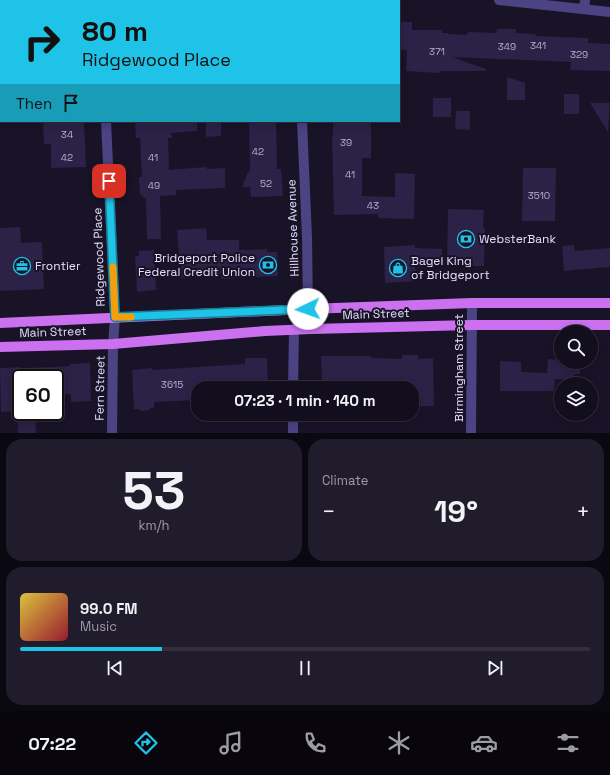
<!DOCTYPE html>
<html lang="en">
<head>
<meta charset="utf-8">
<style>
  body { margin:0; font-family:"Space Grotesk",sans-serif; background:#201c2b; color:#f1f3f6; height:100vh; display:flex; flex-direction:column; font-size:15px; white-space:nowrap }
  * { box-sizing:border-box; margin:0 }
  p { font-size:13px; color:#9d9ca4 }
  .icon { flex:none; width:22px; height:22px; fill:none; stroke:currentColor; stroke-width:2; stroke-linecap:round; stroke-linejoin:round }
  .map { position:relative; height:433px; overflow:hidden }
  .panel { display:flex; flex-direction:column; gap:6px; padding:6px; background:#0a0810; flex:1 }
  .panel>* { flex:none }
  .top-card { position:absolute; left:0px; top:0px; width:400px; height:122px; box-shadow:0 2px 10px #0003,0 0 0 1px #322e3c; background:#1fc3e7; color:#111; overflow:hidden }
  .fabs { position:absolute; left:554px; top:325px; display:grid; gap:8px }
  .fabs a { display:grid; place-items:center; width:44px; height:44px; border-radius:50%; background:#130e1e; box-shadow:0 2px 10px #0003,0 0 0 1px #322e3c; font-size:20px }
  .speed { position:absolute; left:12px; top:369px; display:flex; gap:8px; font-size:20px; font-weight:700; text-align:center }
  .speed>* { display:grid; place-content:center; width:52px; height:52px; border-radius:50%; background:#130e1e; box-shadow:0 2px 10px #0003,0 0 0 1px #322e3c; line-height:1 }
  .speed .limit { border:2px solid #111; border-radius:6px; background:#fff; color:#111 }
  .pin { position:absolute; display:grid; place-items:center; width:34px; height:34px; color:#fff; margin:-17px; border-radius:8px; box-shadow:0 2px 6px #0006 }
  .me { position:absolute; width:44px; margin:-22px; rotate:267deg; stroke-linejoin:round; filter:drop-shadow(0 0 3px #0008) }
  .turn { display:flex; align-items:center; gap:14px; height:84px; padding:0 16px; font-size:18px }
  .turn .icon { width:52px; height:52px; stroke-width:2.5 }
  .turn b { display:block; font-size:28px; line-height:34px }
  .then { display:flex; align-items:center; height:38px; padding:0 16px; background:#0003; gap:8px; font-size:15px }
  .big { font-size:30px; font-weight:700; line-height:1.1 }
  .panel .card { flex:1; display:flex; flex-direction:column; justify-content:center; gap:6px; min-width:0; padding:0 14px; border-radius:16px; background:#201c2b }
  .panel .dial { align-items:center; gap:0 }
  .dial b { font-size:52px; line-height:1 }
  .song { display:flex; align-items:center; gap:12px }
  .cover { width:48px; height:48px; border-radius:6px; background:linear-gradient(135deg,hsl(50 70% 55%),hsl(350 70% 35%)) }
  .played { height:4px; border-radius:2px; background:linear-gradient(90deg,#1fc3e7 25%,#322e3c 25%) }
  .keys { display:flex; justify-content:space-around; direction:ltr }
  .heat { display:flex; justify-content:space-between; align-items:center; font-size:22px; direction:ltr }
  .panel .tiles { flex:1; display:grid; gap:6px; grid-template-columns:1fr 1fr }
  .card:last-child { grid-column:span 2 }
  .trip { position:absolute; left:191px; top:381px; width:228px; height:40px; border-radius:16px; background:#130e1e; box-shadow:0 2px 10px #0003,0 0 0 1px #322e3c; font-weight:700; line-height:40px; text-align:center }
  .tab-bar { display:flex; height:64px; justify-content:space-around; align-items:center; background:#08060c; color:#9d9ca4 }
  .tab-bar .icon { width:28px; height:28px }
  .tab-bar .current { color:#1fc3e7 }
  .tab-bar b { font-size:18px; color:#f1f3f6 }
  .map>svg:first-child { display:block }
</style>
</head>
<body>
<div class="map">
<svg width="610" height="433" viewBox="0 0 610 433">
  <rect width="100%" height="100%" fill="#191328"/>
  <!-- building -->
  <path fill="#2c2147" d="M 399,22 L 412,22 L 412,30 L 442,30 L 442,33 L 448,33 L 448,34 L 466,35 L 469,32 L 496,33 L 497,29 L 516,29 L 516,33 L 536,34 L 535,36 L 588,38 L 588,43 L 610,44 L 610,71 L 570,70 L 571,62 L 452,57 L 486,69 L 486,71 L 439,71 L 439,73 L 406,71 L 407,50 L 399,50 Z
    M 507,77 L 525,83 L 525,100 L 507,100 Z
    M 564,94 L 579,94 L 579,114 L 564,114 Z
    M 433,98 L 451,98 L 451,117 L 433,117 Z
    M 590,103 L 610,103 L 608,132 Z
    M 456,111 L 470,111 L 470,130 L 455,129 Z
    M 43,121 L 84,121 L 86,167 L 51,168 L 51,144 L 44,144 Z
    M 135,121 L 197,121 L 197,131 L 171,133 L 172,138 L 168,138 L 169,170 L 206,167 L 207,169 L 225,168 L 225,188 L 176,190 L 176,195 L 160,196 L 161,239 L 147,239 L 146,199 L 140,194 L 139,177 L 142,177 L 140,138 L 136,138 Z
    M 206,121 L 221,121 L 221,136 L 206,137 Z
    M 249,121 L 276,121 L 277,169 L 281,169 L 283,196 L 251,197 L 250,187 L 242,187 L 248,172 L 250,171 Z
    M 333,121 L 371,121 L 371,158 L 362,158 L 362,196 L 395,197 L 395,173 L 415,174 L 414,219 L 378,218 L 378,214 L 334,215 L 332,136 L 333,136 Z
    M 523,168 L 556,168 L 555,221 L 522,221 Z
    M 448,209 L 484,210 L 483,228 L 485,229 L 484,266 L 447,266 Z
    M 20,227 L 21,243 L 42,242 L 44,289 L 0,291 L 0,228 Z
    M 206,228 L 207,240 L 239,240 L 239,250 L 267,249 L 267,252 L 277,252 L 278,276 L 221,279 L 221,274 L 181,278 L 177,230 Z
    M 415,245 L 415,248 L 442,249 L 442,260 L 415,260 L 416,281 L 385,283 L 384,247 Z
    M 574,245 L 575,251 L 610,248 L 610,267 L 564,271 L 562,246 Z
    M 154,250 L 156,290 L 137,292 L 135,256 L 139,256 L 139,251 Z
    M 402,355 L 418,355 L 418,359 L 433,358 L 434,406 L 412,406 L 412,388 L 325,388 L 325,381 L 322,381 L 321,356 L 371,356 L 371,358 L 402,359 Z
    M 245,358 L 267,358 L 268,388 L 198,388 L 198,400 L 154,402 L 154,408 L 150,408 L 150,410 L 141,411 L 139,409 L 134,409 L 132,370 L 152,368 L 152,370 L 245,364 Z
    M 548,359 L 561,360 L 561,362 L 580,362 L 580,374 L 574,374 L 574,380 L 555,379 L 554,391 L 500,391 L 500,361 L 521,362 L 521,372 L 547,373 Z
    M 90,363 L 91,401 L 71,402 L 71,394 L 55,395 L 55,378 L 28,378 L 28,368 L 70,366 L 70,364 Z
    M 21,367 L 21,411 L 1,412 L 0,368 Z
    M 35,414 L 36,433 L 18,433 L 17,415 Z"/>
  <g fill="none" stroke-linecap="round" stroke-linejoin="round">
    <!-- minor -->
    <path stroke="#4b4382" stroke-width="10" d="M 296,0 L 296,1
      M 63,1 L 64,0
      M 584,9 L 585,0
      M 106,121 L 115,317 L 113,344 L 112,433
      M 293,388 L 294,330 L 308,309 L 307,238 L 302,121
      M 293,433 L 293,414
      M 471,433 L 472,303"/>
    <!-- tertiary -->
    <path stroke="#4b4382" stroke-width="10" d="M 499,0 L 610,12
      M 119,1 L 128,0
      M 0,23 L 1,22"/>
    <!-- primary -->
    <path stroke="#cb71f0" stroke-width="10" d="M 0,323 L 308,309 L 472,303 L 610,303
      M 0,347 L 113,344 L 265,331 L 311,329 L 472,325 L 610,325"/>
  </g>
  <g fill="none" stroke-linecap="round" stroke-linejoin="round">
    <!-- route casing -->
    <g stroke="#147f96" stroke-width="10">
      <path id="route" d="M 109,181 L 115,317 L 308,309"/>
    </g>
    <!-- route -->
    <use href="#route" stroke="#1fc3e7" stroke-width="7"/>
    <!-- slow -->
    <path stroke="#f59e0b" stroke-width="7" d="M 113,267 L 115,317 L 131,317"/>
  </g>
  <!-- icons -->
  <defs>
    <g id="bank-ring" transform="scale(0.9)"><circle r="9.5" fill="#191328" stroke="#1fc3e7" stroke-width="1.5"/><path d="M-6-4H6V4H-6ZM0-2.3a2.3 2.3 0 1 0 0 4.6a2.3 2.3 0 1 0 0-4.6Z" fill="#1fc3e7"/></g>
    <g id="office-ring" transform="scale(0.9)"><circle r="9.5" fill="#191328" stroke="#1fc3e7" stroke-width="1.5"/><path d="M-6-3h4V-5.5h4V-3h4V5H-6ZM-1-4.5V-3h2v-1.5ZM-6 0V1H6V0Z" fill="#1fc3e7"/></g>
    <g id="shop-ring" transform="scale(0.9)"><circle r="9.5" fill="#191328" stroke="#1fc3e7" stroke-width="1.5"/><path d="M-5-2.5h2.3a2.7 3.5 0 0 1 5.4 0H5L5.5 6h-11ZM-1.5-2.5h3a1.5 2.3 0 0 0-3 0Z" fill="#1fc3e7"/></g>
  </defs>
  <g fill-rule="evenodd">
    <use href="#bank-ring" x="466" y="239"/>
    <use href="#bank-ring" x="268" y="265"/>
    <use href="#office-ring" x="22" y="266"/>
    <use href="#shop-ring" x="398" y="268"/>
  </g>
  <g text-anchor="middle" stroke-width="4" stroke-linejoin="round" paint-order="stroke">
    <!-- number labels -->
    <g font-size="10" fill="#b6afce">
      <text x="538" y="49">341</text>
      <text x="507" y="50">349</text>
      <text x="437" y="55">371</text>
      <text x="579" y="58">329</text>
      <text x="67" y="138">34</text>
      <text x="346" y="146">39</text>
      <text x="258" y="155">42</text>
      <text x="67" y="161">42</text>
      <text x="153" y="161">41</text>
      <text x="350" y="178">41</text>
      <text x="266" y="187">52</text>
      <text x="154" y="189">49</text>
      <text x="539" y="199">3510</text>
      <text x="373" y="209">43</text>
      <text x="172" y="388">3615</text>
    </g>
    <!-- street labels -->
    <g font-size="12" fill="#e4defb" stroke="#191328">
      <text transform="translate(293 228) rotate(-92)" y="4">Hillhouse Avenue</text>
      <text transform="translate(99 257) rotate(-92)" y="4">Ridgewood Place</text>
      <text transform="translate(376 314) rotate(-2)" y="4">Main Street</text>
      <text transform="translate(53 332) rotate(-2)" y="4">Main Street</text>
      <text transform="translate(459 368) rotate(-90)" y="4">Birmingham Street</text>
      <text transform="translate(100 388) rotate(-89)" y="4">Fern Street</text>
    </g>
    <!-- poi labels -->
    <g font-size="12" fill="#e4defb" stroke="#191328" text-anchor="start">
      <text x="479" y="243">WebsterBank</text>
      <text x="255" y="262" text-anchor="end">Bridgeport Police<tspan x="255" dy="14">Federal Credit Union</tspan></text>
      <text x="411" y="265">Bagel King<tspan x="411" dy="14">of Bridgeport</tspan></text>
      <text x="35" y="270">Frontier</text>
    </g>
  </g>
</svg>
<div class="fabs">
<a><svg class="icon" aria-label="search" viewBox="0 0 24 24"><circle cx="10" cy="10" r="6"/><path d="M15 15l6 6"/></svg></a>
<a><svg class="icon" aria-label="layers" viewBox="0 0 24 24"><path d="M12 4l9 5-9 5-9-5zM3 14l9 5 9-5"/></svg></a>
</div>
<div class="speed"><div class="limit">60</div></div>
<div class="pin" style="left:109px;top:181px;background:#d93025"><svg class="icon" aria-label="arrive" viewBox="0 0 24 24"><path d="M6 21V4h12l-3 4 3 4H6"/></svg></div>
<svg class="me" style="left:308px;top:309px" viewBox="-20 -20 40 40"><circle r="19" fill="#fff"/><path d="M0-13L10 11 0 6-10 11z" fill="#1fc3e7"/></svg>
<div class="trip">07:23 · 1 min · 140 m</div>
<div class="top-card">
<div class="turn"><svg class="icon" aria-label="right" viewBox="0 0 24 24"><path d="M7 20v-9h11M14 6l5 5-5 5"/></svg><div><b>80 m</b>Ridgewood Place</div></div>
<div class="then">Then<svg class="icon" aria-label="arrive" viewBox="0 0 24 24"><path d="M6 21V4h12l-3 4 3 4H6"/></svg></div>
</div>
</div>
<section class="panel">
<div class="tiles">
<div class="card dial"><b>53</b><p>km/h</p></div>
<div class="card"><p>Climate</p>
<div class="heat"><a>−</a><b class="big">19°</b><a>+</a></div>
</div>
<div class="card">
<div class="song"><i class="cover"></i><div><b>99.0 FM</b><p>Music</p></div></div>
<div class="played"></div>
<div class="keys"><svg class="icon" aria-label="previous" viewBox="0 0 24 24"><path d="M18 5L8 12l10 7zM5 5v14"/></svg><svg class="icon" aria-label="pause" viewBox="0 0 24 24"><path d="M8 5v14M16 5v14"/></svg><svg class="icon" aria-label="next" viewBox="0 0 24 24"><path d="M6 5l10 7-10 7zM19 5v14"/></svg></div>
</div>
</div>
</section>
<nav class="tab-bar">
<b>07:22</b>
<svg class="icon current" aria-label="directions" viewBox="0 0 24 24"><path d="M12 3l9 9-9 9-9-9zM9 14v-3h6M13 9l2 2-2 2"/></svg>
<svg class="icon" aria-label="music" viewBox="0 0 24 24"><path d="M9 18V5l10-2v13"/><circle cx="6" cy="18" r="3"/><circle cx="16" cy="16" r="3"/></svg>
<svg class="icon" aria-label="phone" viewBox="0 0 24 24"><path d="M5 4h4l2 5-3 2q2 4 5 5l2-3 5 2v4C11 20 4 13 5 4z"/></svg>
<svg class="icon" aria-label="climate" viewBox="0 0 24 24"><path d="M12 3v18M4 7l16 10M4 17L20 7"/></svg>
<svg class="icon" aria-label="car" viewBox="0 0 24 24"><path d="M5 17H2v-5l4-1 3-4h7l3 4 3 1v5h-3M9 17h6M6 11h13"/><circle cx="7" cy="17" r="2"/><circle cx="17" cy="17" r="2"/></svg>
<svg class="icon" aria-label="filters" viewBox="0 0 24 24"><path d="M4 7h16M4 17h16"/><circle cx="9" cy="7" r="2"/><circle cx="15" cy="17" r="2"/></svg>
</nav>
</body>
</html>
